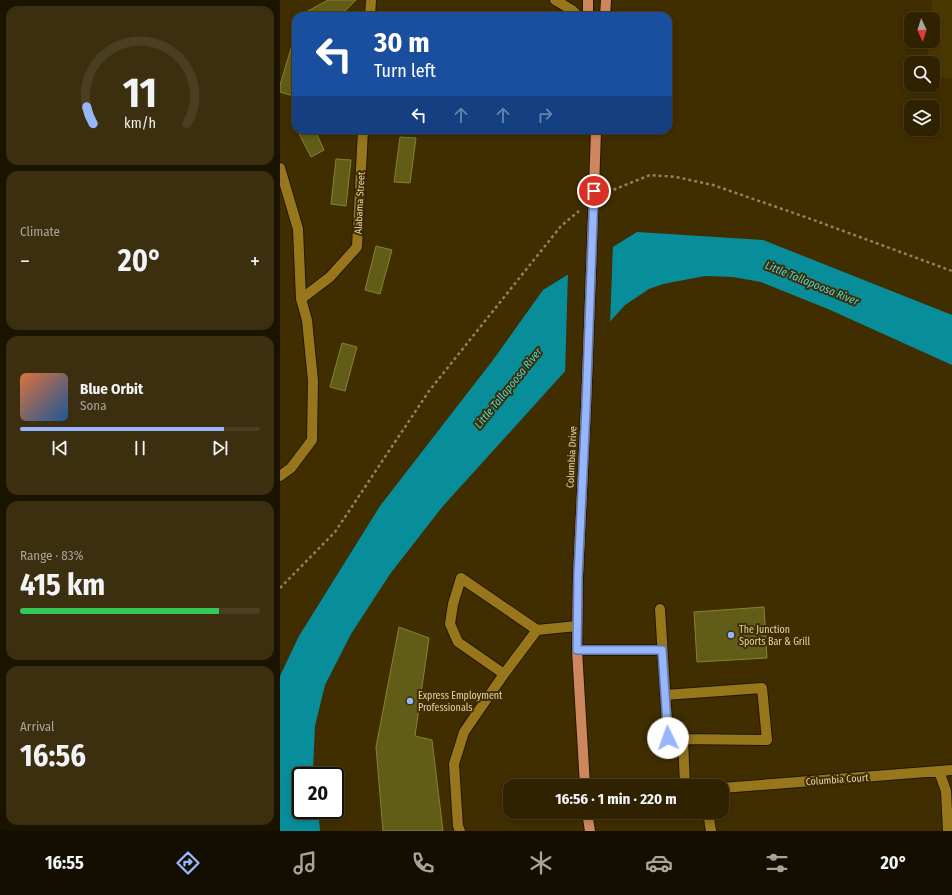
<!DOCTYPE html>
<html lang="en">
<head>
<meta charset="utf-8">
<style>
  body { margin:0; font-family:"Fira Sans Condensed",sans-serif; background:#3c2f0f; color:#f1f3f6; height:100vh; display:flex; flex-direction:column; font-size:15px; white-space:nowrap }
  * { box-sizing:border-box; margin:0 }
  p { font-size:13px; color:#a8a499 }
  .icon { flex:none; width:22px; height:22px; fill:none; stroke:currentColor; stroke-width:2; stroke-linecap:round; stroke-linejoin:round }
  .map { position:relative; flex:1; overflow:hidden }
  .side { display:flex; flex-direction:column; gap:6px; padding:6px; background:#1a1300; width:280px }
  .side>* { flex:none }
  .hud { position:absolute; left:12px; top:12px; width:380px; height:122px; border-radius:12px; box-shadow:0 2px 6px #0003,0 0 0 1px #4b3f22; background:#1a4fa0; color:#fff; overflow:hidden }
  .needle { width:26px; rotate:176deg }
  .tools { position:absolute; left:624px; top:12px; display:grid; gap:8px }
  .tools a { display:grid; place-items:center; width:36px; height:36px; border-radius:8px; background:#302200; box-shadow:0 2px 6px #0003,0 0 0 1px #4b3f22; font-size:20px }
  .speed { position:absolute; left:12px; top:767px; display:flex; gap:8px; font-size:20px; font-weight:700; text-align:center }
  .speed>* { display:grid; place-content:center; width:52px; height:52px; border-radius:50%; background:#302200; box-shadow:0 2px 6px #0003,0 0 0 1px #4b3f22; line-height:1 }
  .speed .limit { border:2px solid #111; border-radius:6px; background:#fff; color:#111 }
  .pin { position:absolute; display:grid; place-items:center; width:34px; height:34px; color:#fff; margin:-17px; border:2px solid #fff; border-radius:50%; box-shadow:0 1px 4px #0007 }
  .me { position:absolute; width:44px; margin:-22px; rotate:357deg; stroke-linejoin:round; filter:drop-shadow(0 0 3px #0008) }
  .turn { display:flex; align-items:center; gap:14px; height:84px; padding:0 16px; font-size:18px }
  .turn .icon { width:52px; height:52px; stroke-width:2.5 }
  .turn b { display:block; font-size:28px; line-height:34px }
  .lanes { display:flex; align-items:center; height:38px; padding:0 16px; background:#0003; justify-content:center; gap:20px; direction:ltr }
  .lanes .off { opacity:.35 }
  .big { font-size:30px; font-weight:700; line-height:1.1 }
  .side .tile { flex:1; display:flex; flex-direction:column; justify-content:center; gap:6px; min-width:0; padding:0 14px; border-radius:12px; background:#3c2f0f }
  .side .dial { align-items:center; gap:0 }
  .dial svg { height:104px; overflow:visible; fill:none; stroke:#4b3f22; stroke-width:7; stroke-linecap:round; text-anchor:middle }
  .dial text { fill:#f1f3f6; stroke:none }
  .song { display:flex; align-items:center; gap:12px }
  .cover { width:48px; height:48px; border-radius:6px; background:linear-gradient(135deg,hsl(20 70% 55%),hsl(210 70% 35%)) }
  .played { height:4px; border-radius:2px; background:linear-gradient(90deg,#98b6fd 85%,#4b3f22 85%) }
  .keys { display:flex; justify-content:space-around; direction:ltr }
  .heat { display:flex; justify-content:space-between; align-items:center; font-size:22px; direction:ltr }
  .charge { height:6px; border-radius:3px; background:linear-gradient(90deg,#34c759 83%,#4b3f22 0) }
  .trip { position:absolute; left:223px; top:779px; width:226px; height:40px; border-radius:12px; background:#302200; box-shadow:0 2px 6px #0003,0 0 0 1px #4b3f22; font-weight:700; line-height:40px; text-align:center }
  .menu { display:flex; height:64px; justify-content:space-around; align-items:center; background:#130e00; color:#a8a499 }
  .menu .icon { width:28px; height:28px }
  .menu .on { color:#98b6fd }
  .menu b { font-size:18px; color:#f1f3f6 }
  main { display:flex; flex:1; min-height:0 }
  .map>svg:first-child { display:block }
</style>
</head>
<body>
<main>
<section class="side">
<div class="tile dial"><svg viewBox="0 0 100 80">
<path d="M14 69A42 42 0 1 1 86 69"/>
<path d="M14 69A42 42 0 0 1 9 56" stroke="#98b6fd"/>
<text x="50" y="56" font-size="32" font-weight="700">11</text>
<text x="50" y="72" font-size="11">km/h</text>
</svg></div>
<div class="tile"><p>Climate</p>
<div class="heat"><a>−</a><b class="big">20°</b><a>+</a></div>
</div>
<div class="tile">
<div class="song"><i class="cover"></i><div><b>Blue Orbit</b><p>Sona</p></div></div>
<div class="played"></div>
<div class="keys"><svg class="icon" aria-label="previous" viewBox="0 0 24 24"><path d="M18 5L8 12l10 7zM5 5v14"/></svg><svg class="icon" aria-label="pause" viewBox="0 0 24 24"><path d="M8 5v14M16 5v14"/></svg><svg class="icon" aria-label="next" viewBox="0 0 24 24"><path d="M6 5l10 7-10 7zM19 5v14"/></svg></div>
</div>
<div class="tile"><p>Range · 83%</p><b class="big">415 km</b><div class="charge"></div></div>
<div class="tile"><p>Arrival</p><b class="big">16:56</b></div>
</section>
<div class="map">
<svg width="672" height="831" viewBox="0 0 672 831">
  <rect width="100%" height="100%" fill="#402e00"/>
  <!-- built -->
  <path fill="#4b3700" d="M 652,0 L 672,0 L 672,79 L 653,77 L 653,63 L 646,63 L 649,41 L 653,41 L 653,19 L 651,19 Z"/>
  <!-- water -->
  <path fill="#088d9a" d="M 357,232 L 483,240 L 672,315 L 672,365 L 548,309 L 481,282 L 453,277 L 425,276 L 383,284 L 369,289 L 345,305 L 163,506 L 110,574 L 71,634 L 45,685 L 35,726 L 33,769 L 33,776 L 21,776 L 21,810 L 38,810 L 40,831 L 0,831 L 0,676 L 19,636 L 100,506 L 213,360 L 263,290 Z"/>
  <!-- pier -->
  <path fill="#402e00" d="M 333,244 L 330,325 L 285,374 L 288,272 Z"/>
  <!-- building -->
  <path fill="#615d19" stroke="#88832a" d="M 48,0 L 76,0 L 60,16 L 19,16 Z
    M 12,45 L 16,46 L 16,86 L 13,96 L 0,92 L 0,85 Z
    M 17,130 L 35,130 L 44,150 L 31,157 Z
    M 120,137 L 136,138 L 130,183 L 114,182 Z
    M 56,159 L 71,160 L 66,206 L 51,204 Z
    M 96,246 L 112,250 L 100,294 L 85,290 Z
    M 62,343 L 77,347 L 65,391 L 50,387 Z
    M 484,607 L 487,658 L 417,662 L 414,612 Z
    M 119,627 L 149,638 L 135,736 L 152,740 L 163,831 L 103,831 L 96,747 Z"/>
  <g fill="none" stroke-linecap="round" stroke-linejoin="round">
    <!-- minor casing -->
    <g stroke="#221800" stroke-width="12">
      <path id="minor" d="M 275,0 L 292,10 L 298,16
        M 90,16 L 91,0
        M 0,168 L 18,229 L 21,299 L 27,320 L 33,381 L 32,440 L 11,468 L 0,476
        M 21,299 L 50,277 L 77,247 L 83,130
        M 380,609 L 388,738 L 403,739 L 405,786
        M 297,650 L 382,650
        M 224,674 L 178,642 L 170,624 L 173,604 L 181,578 L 257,630
        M 385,695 L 482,688 L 487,740 L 403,739
        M 659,771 L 666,791 L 668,831
        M 442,788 L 672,770
        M 428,812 L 431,831
        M 180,831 L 178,826 L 174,764 L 184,732 L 224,674 L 257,630 L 297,626"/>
    </g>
    <!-- major casing -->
    <g stroke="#221800" stroke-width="12">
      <path id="major" d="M 308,0 L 308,16
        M 325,16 L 326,0
        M 315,160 L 316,130
        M 305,786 L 297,650 L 298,576 L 306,407
        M 307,812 L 310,831"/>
    </g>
    <!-- path -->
    <path stroke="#938157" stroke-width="2.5" stroke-dasharray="3 3" stroke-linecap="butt" d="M 328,192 L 370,175 L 396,177 L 433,185 L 528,218 L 672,271
      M 0,588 L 55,532 L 149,391 L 281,226 L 299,211"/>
    <!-- minor -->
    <use href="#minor" stroke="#97761c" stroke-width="10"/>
    <!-- major -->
    <use href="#major" stroke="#ce875d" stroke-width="10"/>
    <!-- major-bridge casing -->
    <g stroke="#221800" stroke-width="12" stroke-linecap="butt">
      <path id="major-bridge" d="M 306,407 L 315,160"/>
    </g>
    <!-- major-bridge -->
    <use href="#major-bridge" stroke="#ce875d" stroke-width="10"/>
  </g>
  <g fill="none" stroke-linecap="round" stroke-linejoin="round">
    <!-- route casing -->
    <g stroke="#6376a4" stroke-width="10">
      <path id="route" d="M 314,191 L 306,407 L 298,576 L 297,650 L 382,650 L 388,738"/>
    </g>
    <!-- route -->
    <use href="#route" stroke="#98b6fd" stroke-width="7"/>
  </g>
  <!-- markers -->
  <g fill="#98b6fd" stroke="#402e00" stroke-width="1.5">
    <circle cx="451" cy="635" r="4"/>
    <circle cx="130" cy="701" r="4"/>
  </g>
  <g text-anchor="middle" stroke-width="4" stroke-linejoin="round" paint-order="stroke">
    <!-- street labels -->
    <g font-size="10" fill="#e4d2ac" stroke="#402e00">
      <text transform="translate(79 203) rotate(-87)" y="4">Alabama Street</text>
      <text transform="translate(291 457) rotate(-87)" y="4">Columbia Drive</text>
      <text transform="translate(557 779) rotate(-4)" y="4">Columbia Court</text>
    </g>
    <!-- poi labels -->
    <g font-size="10" fill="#e4d2ac" stroke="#402e00" text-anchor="start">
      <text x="459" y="633">The Junction<tspan x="459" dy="12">Sports Bar &amp; Grill</tspan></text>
      <text x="138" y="699">Express Employment<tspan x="138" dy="12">Professionals</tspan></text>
    </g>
    <!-- water labels -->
    <g font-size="11" font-style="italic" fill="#47daec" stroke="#402e00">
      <text transform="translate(532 283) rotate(22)" y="4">Little Tallapoosa River</text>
      <text transform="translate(228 388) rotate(-51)" y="4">Little Tallapoosa River</text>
    </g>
  </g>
</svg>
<div class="tools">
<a><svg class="needle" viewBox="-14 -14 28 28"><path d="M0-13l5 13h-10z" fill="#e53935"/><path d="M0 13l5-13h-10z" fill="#a8a499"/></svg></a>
<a><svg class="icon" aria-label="search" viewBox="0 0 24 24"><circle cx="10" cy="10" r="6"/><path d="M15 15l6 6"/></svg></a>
<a><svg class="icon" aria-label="layers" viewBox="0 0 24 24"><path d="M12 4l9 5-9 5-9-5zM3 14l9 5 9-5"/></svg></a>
</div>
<div class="speed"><div class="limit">20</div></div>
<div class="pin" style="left:314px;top:191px;background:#d93025"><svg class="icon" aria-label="arrive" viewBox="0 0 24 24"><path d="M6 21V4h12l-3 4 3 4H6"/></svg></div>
<svg class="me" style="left:388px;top:738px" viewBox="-20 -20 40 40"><circle r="19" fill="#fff"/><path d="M0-13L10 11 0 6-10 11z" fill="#98b6fd"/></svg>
<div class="trip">16:56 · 1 min · 220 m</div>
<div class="hud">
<div class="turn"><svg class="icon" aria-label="left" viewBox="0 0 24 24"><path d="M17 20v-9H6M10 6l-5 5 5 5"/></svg><div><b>30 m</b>Turn left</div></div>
<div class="lanes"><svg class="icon" aria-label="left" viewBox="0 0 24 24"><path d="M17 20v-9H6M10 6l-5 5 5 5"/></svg><svg class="icon off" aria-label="ahead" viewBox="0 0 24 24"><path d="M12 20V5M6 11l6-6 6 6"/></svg><svg class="icon off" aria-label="ahead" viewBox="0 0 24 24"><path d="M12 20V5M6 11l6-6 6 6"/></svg><svg class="icon off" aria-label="right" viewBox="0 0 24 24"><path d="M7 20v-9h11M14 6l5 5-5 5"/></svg></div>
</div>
</div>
</main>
<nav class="menu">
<b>16:55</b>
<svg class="icon on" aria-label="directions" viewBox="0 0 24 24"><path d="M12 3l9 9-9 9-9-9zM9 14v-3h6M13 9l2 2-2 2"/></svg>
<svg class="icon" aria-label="music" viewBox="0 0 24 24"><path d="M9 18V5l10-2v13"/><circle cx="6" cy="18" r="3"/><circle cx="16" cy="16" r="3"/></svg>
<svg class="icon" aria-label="phone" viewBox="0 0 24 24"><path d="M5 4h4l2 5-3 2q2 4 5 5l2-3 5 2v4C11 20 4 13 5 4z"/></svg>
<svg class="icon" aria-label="climate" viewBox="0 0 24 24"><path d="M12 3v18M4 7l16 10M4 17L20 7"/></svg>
<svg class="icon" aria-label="car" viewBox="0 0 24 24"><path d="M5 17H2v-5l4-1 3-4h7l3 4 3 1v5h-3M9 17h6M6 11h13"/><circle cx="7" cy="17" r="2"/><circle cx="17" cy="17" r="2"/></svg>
<svg class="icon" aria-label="filters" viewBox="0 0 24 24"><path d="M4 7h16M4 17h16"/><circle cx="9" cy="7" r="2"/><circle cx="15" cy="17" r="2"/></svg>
<b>20°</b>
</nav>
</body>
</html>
